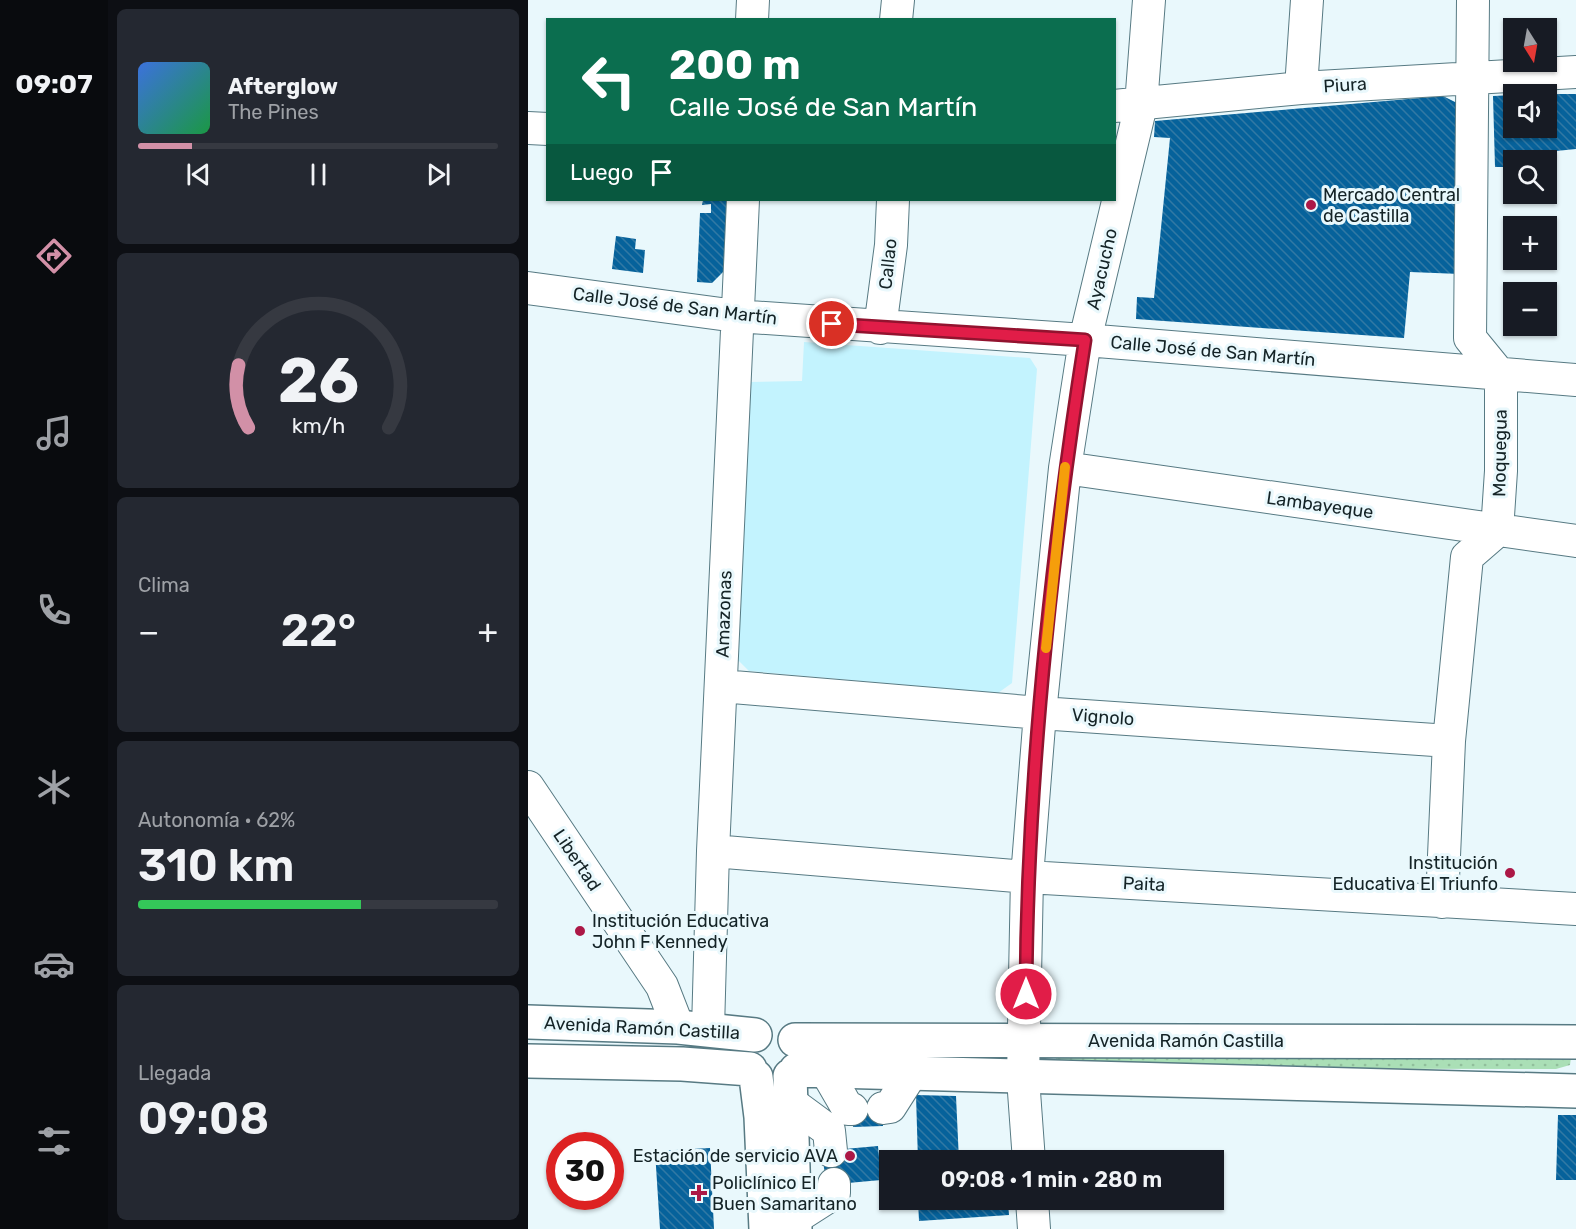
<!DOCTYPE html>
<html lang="es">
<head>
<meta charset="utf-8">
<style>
  body { margin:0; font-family:Rubik,sans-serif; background:#242831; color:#f1f3f6; height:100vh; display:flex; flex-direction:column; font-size:22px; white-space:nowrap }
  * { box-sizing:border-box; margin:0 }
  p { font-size:20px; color:#9ea1a6 }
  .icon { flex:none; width:33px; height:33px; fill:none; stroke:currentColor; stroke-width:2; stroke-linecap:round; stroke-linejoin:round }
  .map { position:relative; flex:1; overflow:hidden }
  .drawer { display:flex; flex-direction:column; gap:9px; padding:9px; background:#0d0f14; width:420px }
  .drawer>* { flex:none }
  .banner { position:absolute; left:18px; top:18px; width:570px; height:183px; border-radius:0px; box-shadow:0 2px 4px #0004; background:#0b6e4f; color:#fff; overflow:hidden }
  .needle { width:39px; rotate:169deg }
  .fabs { position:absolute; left:975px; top:18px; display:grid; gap:12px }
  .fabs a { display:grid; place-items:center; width:54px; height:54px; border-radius:0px; background:#171b24; box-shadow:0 2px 4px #0004; font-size:30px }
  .speed { position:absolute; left:18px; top:1132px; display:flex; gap:12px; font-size:30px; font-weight:700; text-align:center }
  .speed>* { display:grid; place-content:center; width:78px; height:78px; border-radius:50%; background:#171b24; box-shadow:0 2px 4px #0004; line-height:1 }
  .speed .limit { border:9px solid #d22; background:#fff; color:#111 }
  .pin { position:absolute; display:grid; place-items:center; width:51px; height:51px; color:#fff; margin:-26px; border:3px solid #fff; border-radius:50%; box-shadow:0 2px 6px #0007 }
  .me { position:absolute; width:66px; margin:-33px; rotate:0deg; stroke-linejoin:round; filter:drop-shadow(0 0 4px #0008) }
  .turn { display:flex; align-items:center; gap:21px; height:126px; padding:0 24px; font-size:27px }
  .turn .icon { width:78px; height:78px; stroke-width:2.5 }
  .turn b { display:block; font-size:42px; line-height:51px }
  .then { display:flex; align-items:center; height:57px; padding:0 24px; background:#0003; gap:12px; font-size:22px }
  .big { font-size:45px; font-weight:600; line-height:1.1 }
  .drawer .tile { flex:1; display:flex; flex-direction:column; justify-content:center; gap:9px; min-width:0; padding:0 21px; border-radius:9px; background:#242831 }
  .drawer .dial { align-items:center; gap:0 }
  .dial svg { height:156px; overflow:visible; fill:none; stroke:#363941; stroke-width:7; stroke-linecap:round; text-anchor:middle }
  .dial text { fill:#f1f3f6; stroke:none }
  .song { display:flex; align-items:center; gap:18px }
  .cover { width:72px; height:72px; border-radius:9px; background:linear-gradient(135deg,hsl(220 70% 55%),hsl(140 70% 35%)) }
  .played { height:6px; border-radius:3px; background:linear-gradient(90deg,#d290a7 15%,#363941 15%) }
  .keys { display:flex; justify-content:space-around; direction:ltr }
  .heat { display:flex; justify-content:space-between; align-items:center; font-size:33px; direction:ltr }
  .charge { height:9px; border-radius:4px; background:linear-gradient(90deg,#34c759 62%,#363941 0) }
  .trip { position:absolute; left:351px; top:1150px; width:345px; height:60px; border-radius:0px; background:#171b24; box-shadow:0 2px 4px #0004; font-weight:600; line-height:60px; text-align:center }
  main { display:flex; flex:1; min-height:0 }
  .tabs { display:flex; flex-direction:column; width:108px; justify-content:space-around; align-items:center; background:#090b0e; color:#9ea1a6 }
  .tabs .icon { width:42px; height:42px }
  .tabs .active { color:#d290a7 }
  .tabs b { font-size:27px; color:#f1f3f6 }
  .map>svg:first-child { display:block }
</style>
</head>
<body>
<main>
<nav class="tabs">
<b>09:07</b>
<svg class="icon active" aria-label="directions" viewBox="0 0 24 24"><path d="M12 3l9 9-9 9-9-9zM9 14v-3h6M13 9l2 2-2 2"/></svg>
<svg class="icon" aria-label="music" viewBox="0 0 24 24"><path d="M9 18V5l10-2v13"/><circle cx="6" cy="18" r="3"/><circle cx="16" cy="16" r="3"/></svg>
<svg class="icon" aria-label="phone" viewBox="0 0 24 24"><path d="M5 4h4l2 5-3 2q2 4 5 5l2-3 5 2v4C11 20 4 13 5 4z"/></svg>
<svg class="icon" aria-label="climate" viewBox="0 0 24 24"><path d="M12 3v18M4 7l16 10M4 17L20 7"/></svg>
<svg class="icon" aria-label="car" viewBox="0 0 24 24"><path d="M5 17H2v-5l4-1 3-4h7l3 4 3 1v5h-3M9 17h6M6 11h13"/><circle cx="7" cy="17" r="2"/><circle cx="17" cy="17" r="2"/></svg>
<svg class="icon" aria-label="filters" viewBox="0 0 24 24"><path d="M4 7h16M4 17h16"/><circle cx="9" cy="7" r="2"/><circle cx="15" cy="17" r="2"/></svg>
</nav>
<section class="drawer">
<div class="tile">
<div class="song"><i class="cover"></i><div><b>Afterglow</b><p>The Pines</p></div></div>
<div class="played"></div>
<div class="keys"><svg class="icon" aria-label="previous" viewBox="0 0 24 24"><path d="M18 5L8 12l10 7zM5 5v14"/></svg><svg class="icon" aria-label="pause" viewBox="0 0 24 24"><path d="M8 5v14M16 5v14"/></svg><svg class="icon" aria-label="next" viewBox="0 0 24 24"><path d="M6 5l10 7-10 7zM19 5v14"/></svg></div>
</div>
<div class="tile dial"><svg viewBox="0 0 100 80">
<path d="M14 69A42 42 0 1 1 86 69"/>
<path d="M14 69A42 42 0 0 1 9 37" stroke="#d290a7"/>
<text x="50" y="56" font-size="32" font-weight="700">26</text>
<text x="50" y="72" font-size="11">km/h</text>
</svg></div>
<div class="tile"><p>Clima</p>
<div class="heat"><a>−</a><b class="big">22°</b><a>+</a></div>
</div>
<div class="tile"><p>Autonomía · 62%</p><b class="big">310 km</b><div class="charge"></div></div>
<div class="tile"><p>Llegada</p><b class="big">09:08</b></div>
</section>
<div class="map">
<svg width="1048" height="1229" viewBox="0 0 1048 1229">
  <defs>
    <pattern id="grass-dots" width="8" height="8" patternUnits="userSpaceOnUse" patternTransform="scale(1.5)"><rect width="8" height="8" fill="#aadfb6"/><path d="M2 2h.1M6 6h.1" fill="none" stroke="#91bf9c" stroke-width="1.8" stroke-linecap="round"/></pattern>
    <pattern id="building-back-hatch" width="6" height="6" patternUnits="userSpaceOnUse" patternTransform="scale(1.5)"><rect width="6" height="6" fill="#06629b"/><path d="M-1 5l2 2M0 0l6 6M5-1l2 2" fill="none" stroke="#3279a4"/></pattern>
  </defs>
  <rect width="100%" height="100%" fill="#e9f8fc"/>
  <!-- built -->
  <path fill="#c3f3fe" d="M 276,342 L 502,358 L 509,369 L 484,683 L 470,693 L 221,671 L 208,658 L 221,382 L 274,381 Z"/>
  <!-- grass -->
  <path fill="url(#grass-dots)" d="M 1043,1057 L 1042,1065 L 1028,1069 L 527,1068 L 528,1058 Z"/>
  <!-- building -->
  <path fill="url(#building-back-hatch)" d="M 1018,94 L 1048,94 L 1048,149 L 1018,152 L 1018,160 L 986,160 L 986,167 L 967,167 L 965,96 L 986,95 L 986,128 L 1018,128 Z
    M 915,96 L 929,103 L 932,274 L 882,272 L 876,338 L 608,319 L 609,297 L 626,298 L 642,138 L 626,137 L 627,121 Z
    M 175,200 L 200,200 L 195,272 L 184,283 L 169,282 L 172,213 L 183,213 L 183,204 L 174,205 Z
    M 88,236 L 108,239 L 107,249 L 117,250 L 115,273 L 84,269 Z
    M 388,1095 L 428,1096 L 431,1161 L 390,1161 Z
    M 354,1103 L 355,1126 L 325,1127 L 324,1104 Z
    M 1030,1115 L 1048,1115 L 1048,1180 L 1028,1180 Z
    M 350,1146 L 353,1180 L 298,1185 L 294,1151 Z
    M 182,1148 L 186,1229 L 132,1229 L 127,1151 Z
    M 390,1200 L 471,1200 L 471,1202 L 480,1202 L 481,1215 L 391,1221 Z"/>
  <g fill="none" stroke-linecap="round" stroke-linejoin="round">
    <!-- minor casing -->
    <g stroke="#577a83" stroke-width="34">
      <path id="minor" d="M 224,20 L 225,0
        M 368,20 L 370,0
        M 773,88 L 779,0
        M 586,106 L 773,88 L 1048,72
        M 0,128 L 20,129
        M 0,288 L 208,316 L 557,340 L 1048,380
        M 352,328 L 363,245 L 365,200
        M 537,468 L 1048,541
        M 193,686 L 512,713 L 921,741
        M 0,787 L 134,986 L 150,1027
        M 185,851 L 499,877 L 1048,909
        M 914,902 L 921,741 L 939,557 L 969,531 L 973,471 L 973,376 L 942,338 L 945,0
        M 180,1029 L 185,851 L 215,200
        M 298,1071 L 320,1109 L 324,1109
        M 263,1103 L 301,1131 L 303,1151
        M 355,1108 L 362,1107 L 383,1074
        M 501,1161 L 495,1078 L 499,877 L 512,713 L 537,468 L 557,340 L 613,105 L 621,0
        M 504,1200 L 506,1229
        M 267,1218 L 306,1193 L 306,1184"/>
    </g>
    <!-- major casing -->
    <g stroke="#577a83" stroke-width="36">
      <path id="major" d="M 0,1022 L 150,1027 L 227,1035
        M 267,1040 L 1048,1042
        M 0,1061 L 154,1064 L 222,1069
        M 268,1070 L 1048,1091
        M 262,1076 L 267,1229
        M 228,1077 L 233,1117 L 238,1229"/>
    </g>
    <!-- minor -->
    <use href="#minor" stroke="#fff" stroke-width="32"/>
    <!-- major -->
    <use href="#major" stroke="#fff" stroke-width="33"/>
  </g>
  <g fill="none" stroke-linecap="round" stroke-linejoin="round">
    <!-- route casing -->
    <g stroke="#92132f" stroke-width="15">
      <path id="route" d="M 304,324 L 557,340 C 523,556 499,775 498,994"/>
    </g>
    <!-- route -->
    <use href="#route" stroke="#e11d48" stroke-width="10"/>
    <!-- slow -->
    <path stroke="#f59e0b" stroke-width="10" d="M 518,648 L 537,467"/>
  </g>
  <!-- markers -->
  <g fill="#ac1846" stroke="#e9f8fc" stroke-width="2">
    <circle cx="783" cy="205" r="6"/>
    <circle cx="982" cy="873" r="6"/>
    <circle cx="52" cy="931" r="6"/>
    <circle cx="322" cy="1156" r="6"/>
    <path d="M168 1184h6v6h6v6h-6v6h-6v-6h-6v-6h6z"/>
  </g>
  <g text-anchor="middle" stroke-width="6" stroke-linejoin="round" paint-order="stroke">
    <!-- street labels -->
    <g font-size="18" fill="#142326" stroke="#e9f8fc">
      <text transform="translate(817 85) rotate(-4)" y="6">Piura</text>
      <text transform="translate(360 264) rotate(-84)" y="6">Callao</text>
      <text transform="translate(574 269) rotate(-77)" y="6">Ayacucho</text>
      <text transform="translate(147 306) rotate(7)" y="6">Calle José de San Martín</text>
      <text transform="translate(685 351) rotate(5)" y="6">Calle José de San Martín</text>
      <text transform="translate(972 453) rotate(-89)" y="6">Moquegua</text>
      <text transform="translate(792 505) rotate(8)" y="6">Lambayeque</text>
      <text transform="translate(196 614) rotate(-88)" y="6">Amazonas</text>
      <text transform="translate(575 717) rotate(4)" y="6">Vignolo</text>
      <text transform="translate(49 860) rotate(56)" y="6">Libertad</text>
      <text transform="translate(616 884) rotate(3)" y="6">Paita</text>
      <text transform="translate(114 1028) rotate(3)" y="6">Avenida Ramón Castilla</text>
      <text x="658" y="1047">Avenida Ramón Castilla</text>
    </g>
    <!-- poi labels -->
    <g font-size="18" fill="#142326" stroke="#e9f8fc" text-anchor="start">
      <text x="795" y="201">Mercado Central<tspan x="795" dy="21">de Castilla</tspan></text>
      <text x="970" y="869" text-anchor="end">Institución<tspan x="970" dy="21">Educativa El Triunfo</tspan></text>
      <text x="64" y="927">Institución Educativa<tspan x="64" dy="21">John F Kennedy</tspan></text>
      <text x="310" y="1162" text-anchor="end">Estación de servicio AVA</text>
      <text x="184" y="1189">Policlínico El<tspan x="184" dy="21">Buen Samaritano</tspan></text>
    </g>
  </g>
</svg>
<div class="fabs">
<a><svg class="needle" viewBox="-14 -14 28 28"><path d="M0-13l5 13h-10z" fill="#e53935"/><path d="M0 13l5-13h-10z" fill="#9ea1a6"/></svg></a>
<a><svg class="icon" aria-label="sound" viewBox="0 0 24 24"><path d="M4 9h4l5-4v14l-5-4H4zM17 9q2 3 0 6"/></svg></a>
<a><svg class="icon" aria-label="search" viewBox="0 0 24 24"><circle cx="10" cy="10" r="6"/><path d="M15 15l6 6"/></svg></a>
<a>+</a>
<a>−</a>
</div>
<div class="speed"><div class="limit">30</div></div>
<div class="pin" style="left:304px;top:324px;background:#d93025"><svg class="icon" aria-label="arrive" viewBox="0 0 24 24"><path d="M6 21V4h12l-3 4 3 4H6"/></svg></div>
<svg class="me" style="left:498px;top:994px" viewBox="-20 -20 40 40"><circle r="17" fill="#e11d48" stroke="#fff" stroke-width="3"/><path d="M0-11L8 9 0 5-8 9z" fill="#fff"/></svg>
<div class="trip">09:08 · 1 min · 280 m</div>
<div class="banner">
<div class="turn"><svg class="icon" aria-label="left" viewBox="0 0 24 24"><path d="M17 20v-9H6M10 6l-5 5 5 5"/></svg><div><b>200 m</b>Calle José de San Martín</div></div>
<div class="then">Luego<svg class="icon" aria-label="arrive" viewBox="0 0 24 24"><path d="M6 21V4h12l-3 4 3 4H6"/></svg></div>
</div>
</div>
</main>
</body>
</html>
